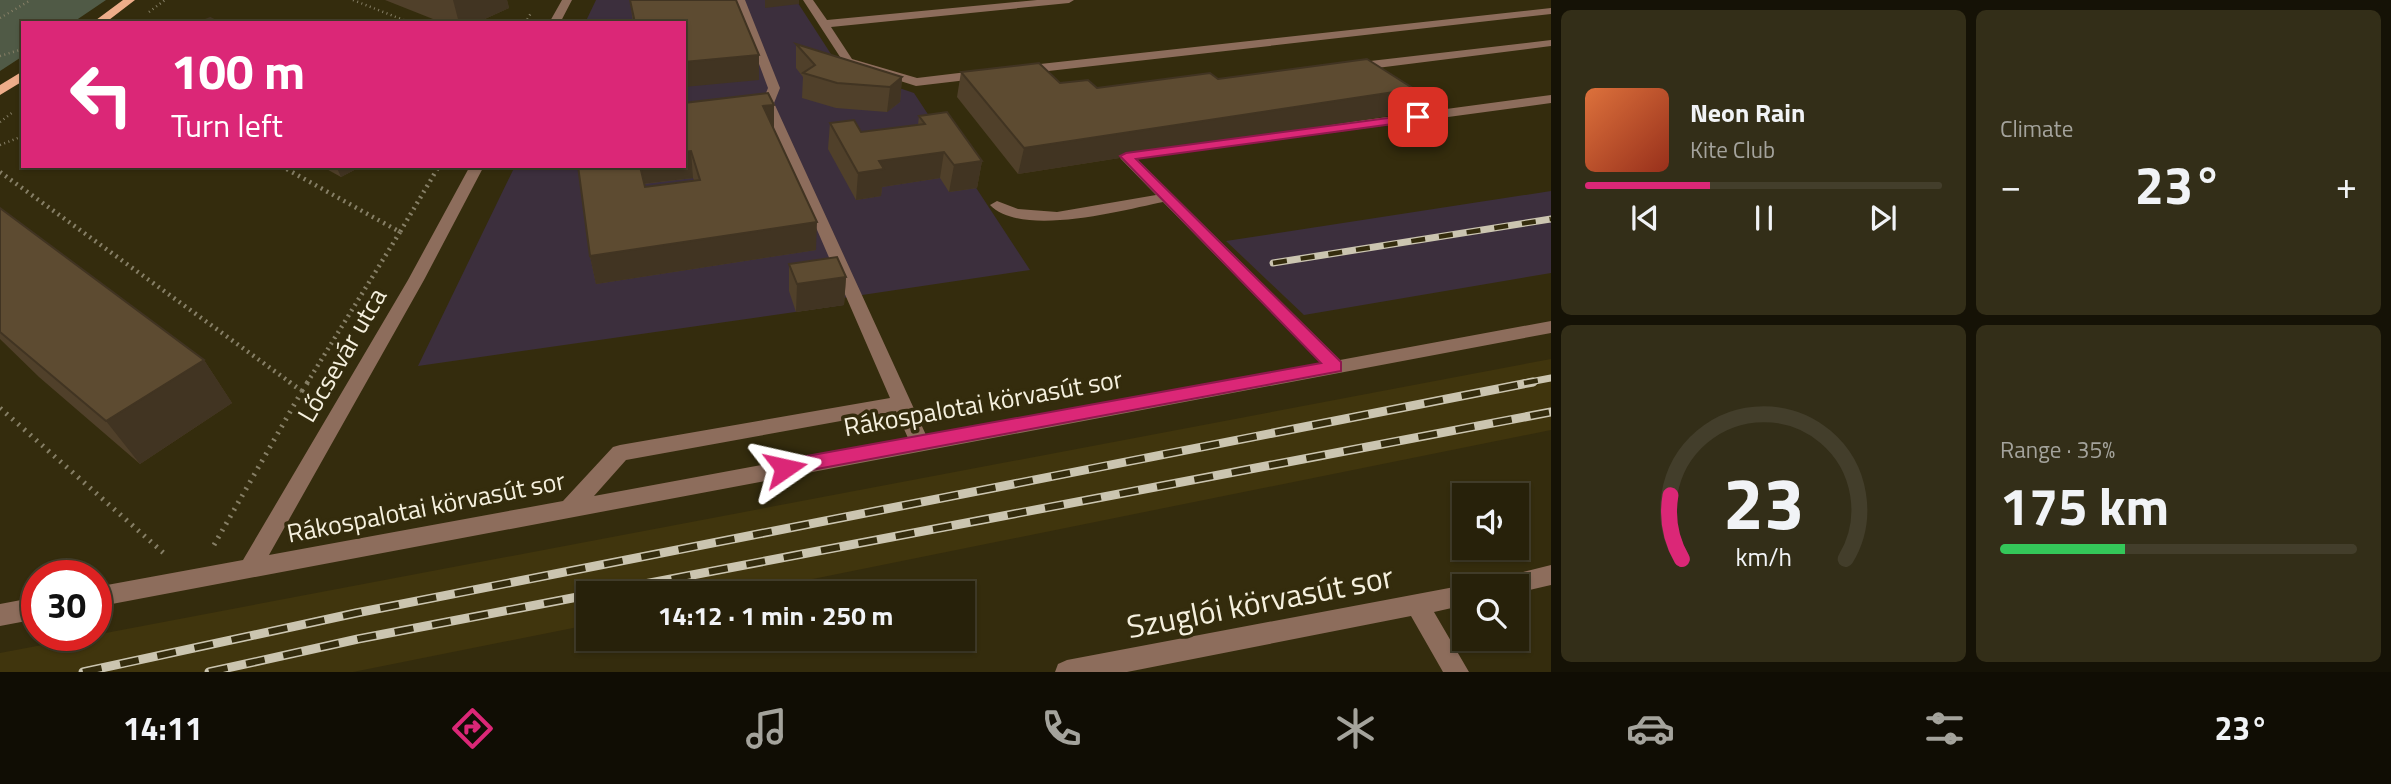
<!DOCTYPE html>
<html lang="en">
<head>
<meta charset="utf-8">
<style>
  body { margin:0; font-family:"Titillium Web",sans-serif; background:#332e18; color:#f1f3f6; height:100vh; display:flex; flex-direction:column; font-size:26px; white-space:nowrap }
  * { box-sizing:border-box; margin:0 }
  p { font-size:23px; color:#a4a39c }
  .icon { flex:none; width:38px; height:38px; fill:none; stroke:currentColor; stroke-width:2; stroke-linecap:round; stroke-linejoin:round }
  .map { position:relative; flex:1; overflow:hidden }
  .side { display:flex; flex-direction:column; gap:10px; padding:10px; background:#151206; width:840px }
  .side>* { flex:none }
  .guide { position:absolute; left:21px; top:21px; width:665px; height:147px; border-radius:0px; box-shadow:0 2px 5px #0004,0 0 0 2px #433e2b; background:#db2777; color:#fff; overflow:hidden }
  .tools { position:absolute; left:1452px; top:483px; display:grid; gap:14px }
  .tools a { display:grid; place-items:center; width:77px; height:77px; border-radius:0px; background:#27210a; box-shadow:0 2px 5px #0004,0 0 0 2px #433e2b; font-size:35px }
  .speed { position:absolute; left:21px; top:560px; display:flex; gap:14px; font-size:35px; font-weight:700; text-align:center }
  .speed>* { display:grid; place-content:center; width:91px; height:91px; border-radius:50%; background:#27210a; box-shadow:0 2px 5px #0004,0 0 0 2px #433e2b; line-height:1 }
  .speed .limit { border:10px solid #d22; background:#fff; color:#111 }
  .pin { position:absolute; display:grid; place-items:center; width:60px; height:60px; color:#fff; margin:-30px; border-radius:14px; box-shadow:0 4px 10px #0006 }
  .me { position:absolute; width:77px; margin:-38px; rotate:79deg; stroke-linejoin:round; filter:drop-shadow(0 0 5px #0008) }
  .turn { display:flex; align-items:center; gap:24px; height:147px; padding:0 35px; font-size:32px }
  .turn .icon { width:91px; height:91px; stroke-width:2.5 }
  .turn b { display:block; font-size:49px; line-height:60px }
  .big { font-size:52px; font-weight:700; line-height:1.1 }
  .side .widget { flex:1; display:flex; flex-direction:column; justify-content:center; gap:10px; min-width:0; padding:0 24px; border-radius:10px; background:#332e18 }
  .side .dial { align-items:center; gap:0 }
  .dial svg { height:182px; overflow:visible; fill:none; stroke:#433e2b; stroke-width:7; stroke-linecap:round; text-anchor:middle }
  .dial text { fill:#f1f3f6; stroke:none }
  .song { display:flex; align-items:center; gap:21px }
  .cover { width:84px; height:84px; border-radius:10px; background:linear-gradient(135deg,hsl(20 70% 55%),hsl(10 70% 35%)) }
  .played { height:7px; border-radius:4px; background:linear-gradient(90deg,#db2777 35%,#433e2b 35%) }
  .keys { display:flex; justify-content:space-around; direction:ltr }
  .heat { display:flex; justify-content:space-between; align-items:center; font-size:38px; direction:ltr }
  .charge { height:10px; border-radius:5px; background:linear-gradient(90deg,#34c759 35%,#433e2b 0) }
  .side .tiles { flex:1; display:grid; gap:10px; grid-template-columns:repeat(2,1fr) }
  .trip { position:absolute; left:576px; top:581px; width:399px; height:70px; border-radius:0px; background:#27210a; box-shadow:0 2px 5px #0004,0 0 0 2px #433e2b; font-weight:700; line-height:70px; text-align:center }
  .tab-bar { display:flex; height:112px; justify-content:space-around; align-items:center; background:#100d04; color:#a4a39c }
  .tab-bar .icon { width:49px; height:49px }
  .tab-bar .selected { color:#db2777 }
  .tab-bar b { font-size:32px; color:#f1f3f6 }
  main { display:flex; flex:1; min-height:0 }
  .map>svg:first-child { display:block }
</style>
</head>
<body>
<main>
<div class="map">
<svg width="1551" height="672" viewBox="0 0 1551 672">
  <rect width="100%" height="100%" fill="#342c0d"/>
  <!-- built -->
  <path fill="#40350d" d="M 1551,359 L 1551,430 L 743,593 L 588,593 L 588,625 L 353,672 L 0,672 L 0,653 Z"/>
  <!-- industrial -->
  <path fill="#3c2f3d" d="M 596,0 L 796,0 L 840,68 L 914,93 L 1030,270 L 842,298 L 844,305 L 418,366 L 515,166 L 684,166 L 684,23 L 585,23 Z
    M 1551,191 L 1551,273 L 1304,315 L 1226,241 Z"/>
  <!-- green -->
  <path fill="#505a46" d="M 0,0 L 106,0 L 72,23 L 23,23 L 23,56 L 0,71 Z"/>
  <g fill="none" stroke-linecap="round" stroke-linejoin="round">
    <!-- path-far2 -->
    <path stroke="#867f66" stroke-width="2.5" stroke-dasharray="1 3.5" stroke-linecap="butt" d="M 353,0 L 411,23
      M 149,12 L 165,0
      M 0,18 L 31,0
      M 525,23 L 531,13
      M 0,56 L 23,49
      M 0,122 L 13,112
      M 0,145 L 23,136"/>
    <!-- path-far1 -->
    <path stroke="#867f66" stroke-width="4.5" stroke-dasharray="2 4.5" stroke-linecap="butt" d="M 281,166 L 400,232 L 439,166
      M 0,172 L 291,383
      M 307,383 L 400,232"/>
    <!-- path -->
    <path stroke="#867f66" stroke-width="5" stroke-dasharray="2 6" stroke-linecap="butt" d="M 302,391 L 308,382
      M 0,408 L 167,556
      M 214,545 L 302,391 L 289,382"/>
    <!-- minor -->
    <path fill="#8d6d5c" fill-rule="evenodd" d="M 562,0 L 572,0 L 560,23 L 549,23 Z
      M 735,0 L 745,0 L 780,88 L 774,103 L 926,435 L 1321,363 L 1163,202 C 1123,210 1022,238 990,205 L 997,201 L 1018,209 L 1057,212 L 1156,195 L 1121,159 L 1119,156 L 1126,152 L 1551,95 L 1551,103 L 1137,159 L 1340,360 L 1551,321 L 1551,333 L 96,607 L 96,587 L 243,560 L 408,280 L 470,166 L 484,166 L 424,280 L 269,555 L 563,501 L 613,447 L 620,445 L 890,398 L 762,103 L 768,88 ZM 896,411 L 908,438 L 594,496 L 626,460 Z
      M 803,0 L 813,0 L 827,20 L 1037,0 L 1074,0 L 1069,3 L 831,27 L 852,59 L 917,78 L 984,70 L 990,74 L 984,78 L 916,86 L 844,63 Z
      M 1551,8 L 1551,14 L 1022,74 L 1016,70 L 1022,66 Z
      M 1551,40 L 1551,46 L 1353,71 L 1347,67 L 1353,63 Z
      M 1551,565 L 1551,585 L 1517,593 L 1517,586 L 1493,586 L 1496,579 Z
      M 1465,585 L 1469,586 L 1465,586 L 1465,605 L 1434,612 L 1469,672 L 1443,672 L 1411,616 L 1127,672 L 1055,672 L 1058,664 L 1067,660 Z
      M 37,597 L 37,619 L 0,626 L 0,604 Z"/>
    <!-- major -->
    <path fill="#eead8a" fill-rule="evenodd" d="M 123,0 L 135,0 L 105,23 L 92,23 Z
      M 23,71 L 23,81 L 0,95 L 0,85 Z"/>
    <!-- rail-far1 casing -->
    <g stroke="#cbc5b0" stroke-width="7">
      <path id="rail-far1" d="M 1273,263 L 1551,219
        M 1524,383 L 1551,378"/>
    </g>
    <!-- rail casing -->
    <g stroke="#cbc5b0" stroke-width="9">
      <path id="rail" d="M 597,593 L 1551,412
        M 83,672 L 356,613 L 1533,382
        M 209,672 L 358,639 L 588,595"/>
    </g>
    <!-- rail-far1 -->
    <use href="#rail-far1" stroke="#342c0d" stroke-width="4.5" stroke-dasharray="14" stroke-linecap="butt"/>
    <!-- rail -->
    <use href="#rail" stroke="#342c0d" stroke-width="6" stroke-dasharray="19" stroke-linecap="butt"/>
  </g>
  <!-- wall -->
  <path fill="#50402a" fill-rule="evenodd" d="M 385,0 L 507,0 L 509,8 L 476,23 L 443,23 Z
    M 630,0 L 736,0 L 759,55 L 759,80 L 684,23 L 633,23 Z
    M 796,44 L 902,77 L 900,102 L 887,112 L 836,108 L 802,98 L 803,77 L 796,68 Z
    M 961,72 L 1097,88 L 1218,79 L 1414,89 L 1400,114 L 1018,174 L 957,97 Z
    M 684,103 L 774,105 L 774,129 L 816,250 L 596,284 L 590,256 ZM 693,178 L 694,180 L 645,187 L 644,184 Z
    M 919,116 L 982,161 L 977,188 L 949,192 L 940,178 L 882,187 L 881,196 L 856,200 L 828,149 L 830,123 L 861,132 L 918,125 Z
    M 321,166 L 362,166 L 341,177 Z
    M 0,208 L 204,360 L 232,403 L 140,464 L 39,377 L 0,339 Z
    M 789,264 L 846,277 L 844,305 L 796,312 L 789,291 Z"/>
  <!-- shaded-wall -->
  <path fill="#413422" d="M 453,0 L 507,0 L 509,8 L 476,23 L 459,23 Z
    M 765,0 L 799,0 L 799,4 L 765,8 Z
    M 759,55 L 759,80 L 684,87 L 684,62 Z
    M 902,77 L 900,102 L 887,112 L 890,87 Z
    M 1414,89 L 1400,114 L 1018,174 L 1024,148 Z
    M 774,105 L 774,131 L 763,106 Z
    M 691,151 L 693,178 L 641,184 L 639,166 L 684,166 L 684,152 Z
    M 944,152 L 940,178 L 882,187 L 881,196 L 856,200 L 858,173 L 879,161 Z
    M 982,161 L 977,188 L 949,192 L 954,165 Z
    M 336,166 L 362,166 L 341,177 Z
    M 817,222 L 816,250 L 596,284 L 590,256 Z
    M 846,277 L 844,305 L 796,312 L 797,284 Z
    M 204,360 L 232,403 L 140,464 L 106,421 Z"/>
  <!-- building -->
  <path fill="#5d4b31" stroke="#413422" stroke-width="2" d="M 630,0 L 736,0 L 759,55 L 684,62 L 684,23 L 635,23 Z
    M 210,18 L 220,23 L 198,23 Z
    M 796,44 L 902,77 L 890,87 L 837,83 L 803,73 L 815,65 Z
    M 1367,59 L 1414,89 L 1024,148 L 961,72 L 1039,63 L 1060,83 L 1088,80 L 1097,88 L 1210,73 L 1218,79 Z
    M 768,93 L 774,105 L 763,106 L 817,222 L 590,256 L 578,166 L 640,166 L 645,187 L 700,180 L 691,151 L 684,152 L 684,103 Z
    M 947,112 L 982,161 L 954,165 L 944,152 L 879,161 L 884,169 L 858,173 L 830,123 L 854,120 L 861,132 L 925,124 L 919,116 Z
    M 0,208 L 204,360 L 106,421 L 0,332 Z
    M 837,257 L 846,277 L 797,284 L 789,264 Z"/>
  <!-- route -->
  <path fill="#db2777" stroke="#8e194d" stroke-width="2" d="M 1418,114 L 1424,117 L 1422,120 L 1136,159 L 1341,362 L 1341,371 L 785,475 L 779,473 L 776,468 L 785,460 L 1321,363 L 1120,156 L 1126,153 Z"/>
  <g text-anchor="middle" stroke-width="7" stroke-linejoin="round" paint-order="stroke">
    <!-- street labels -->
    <g font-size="26" fill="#f5f0de" stroke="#342c0d">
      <text transform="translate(342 355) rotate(-60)" y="9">Lőcsevár utca</text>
      <text transform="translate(983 403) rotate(-10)" y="9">Rákospalotai körvasút sor</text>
      <text transform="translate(426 507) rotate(-11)" y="9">Rákospalotai körvasút sor</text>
    </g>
    <!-- near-street labels -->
    <g font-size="32" fill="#f5f0de" stroke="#342c0d">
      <text transform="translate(1260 602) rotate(-11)" y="11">Szuglói körvasút sor</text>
    </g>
  </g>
</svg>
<div class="tools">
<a><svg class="icon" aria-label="sound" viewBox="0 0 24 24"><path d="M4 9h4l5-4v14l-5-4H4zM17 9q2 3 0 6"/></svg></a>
<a><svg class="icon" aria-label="search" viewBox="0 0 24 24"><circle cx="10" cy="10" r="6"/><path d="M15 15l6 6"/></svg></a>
</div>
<div class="speed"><div class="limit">30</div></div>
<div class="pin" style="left:1418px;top:117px;background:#d93025"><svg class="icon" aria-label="arrive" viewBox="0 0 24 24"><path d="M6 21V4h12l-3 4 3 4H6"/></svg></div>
<svg class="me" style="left:785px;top:468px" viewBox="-20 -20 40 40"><path d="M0-17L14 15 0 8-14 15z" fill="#db2777" stroke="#fff" stroke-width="4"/></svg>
<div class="trip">14:12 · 1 min · 250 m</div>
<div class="guide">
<div class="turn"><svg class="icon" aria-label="left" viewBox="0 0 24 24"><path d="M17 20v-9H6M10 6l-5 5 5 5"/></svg><div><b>100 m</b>Turn left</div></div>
</div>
</div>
<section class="side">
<div class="tiles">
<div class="widget">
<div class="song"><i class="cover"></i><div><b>Neon Rain</b><p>Kite Club</p></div></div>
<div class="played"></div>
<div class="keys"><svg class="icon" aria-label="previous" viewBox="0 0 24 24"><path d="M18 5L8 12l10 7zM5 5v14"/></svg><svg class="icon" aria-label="pause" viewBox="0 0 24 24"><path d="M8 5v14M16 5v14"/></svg><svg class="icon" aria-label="next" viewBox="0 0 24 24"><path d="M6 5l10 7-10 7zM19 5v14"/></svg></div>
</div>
<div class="widget"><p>Climate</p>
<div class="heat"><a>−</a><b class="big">23°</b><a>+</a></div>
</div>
<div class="widget dial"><svg viewBox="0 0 100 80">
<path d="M14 69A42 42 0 1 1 86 69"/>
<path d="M14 69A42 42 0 0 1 9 41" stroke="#db2777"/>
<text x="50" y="56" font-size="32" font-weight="700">23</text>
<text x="50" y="72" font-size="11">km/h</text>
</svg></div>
<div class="widget"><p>Range · 35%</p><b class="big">175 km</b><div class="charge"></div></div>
</div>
</section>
</main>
<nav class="tab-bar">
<b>14:11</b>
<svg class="icon selected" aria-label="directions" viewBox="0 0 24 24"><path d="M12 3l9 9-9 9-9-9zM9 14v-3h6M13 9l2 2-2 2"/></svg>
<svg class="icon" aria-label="music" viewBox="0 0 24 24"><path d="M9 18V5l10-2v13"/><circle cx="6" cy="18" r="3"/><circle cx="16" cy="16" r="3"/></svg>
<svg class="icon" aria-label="phone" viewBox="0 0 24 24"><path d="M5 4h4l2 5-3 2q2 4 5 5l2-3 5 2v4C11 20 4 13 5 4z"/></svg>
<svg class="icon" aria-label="climate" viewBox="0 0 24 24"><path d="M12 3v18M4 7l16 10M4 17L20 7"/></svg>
<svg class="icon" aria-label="car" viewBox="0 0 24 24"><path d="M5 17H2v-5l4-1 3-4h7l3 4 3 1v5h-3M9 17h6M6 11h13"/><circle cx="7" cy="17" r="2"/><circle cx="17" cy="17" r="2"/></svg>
<svg class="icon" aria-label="filters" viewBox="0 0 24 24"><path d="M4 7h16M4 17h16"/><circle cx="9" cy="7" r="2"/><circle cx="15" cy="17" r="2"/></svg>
<b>23°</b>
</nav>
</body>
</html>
